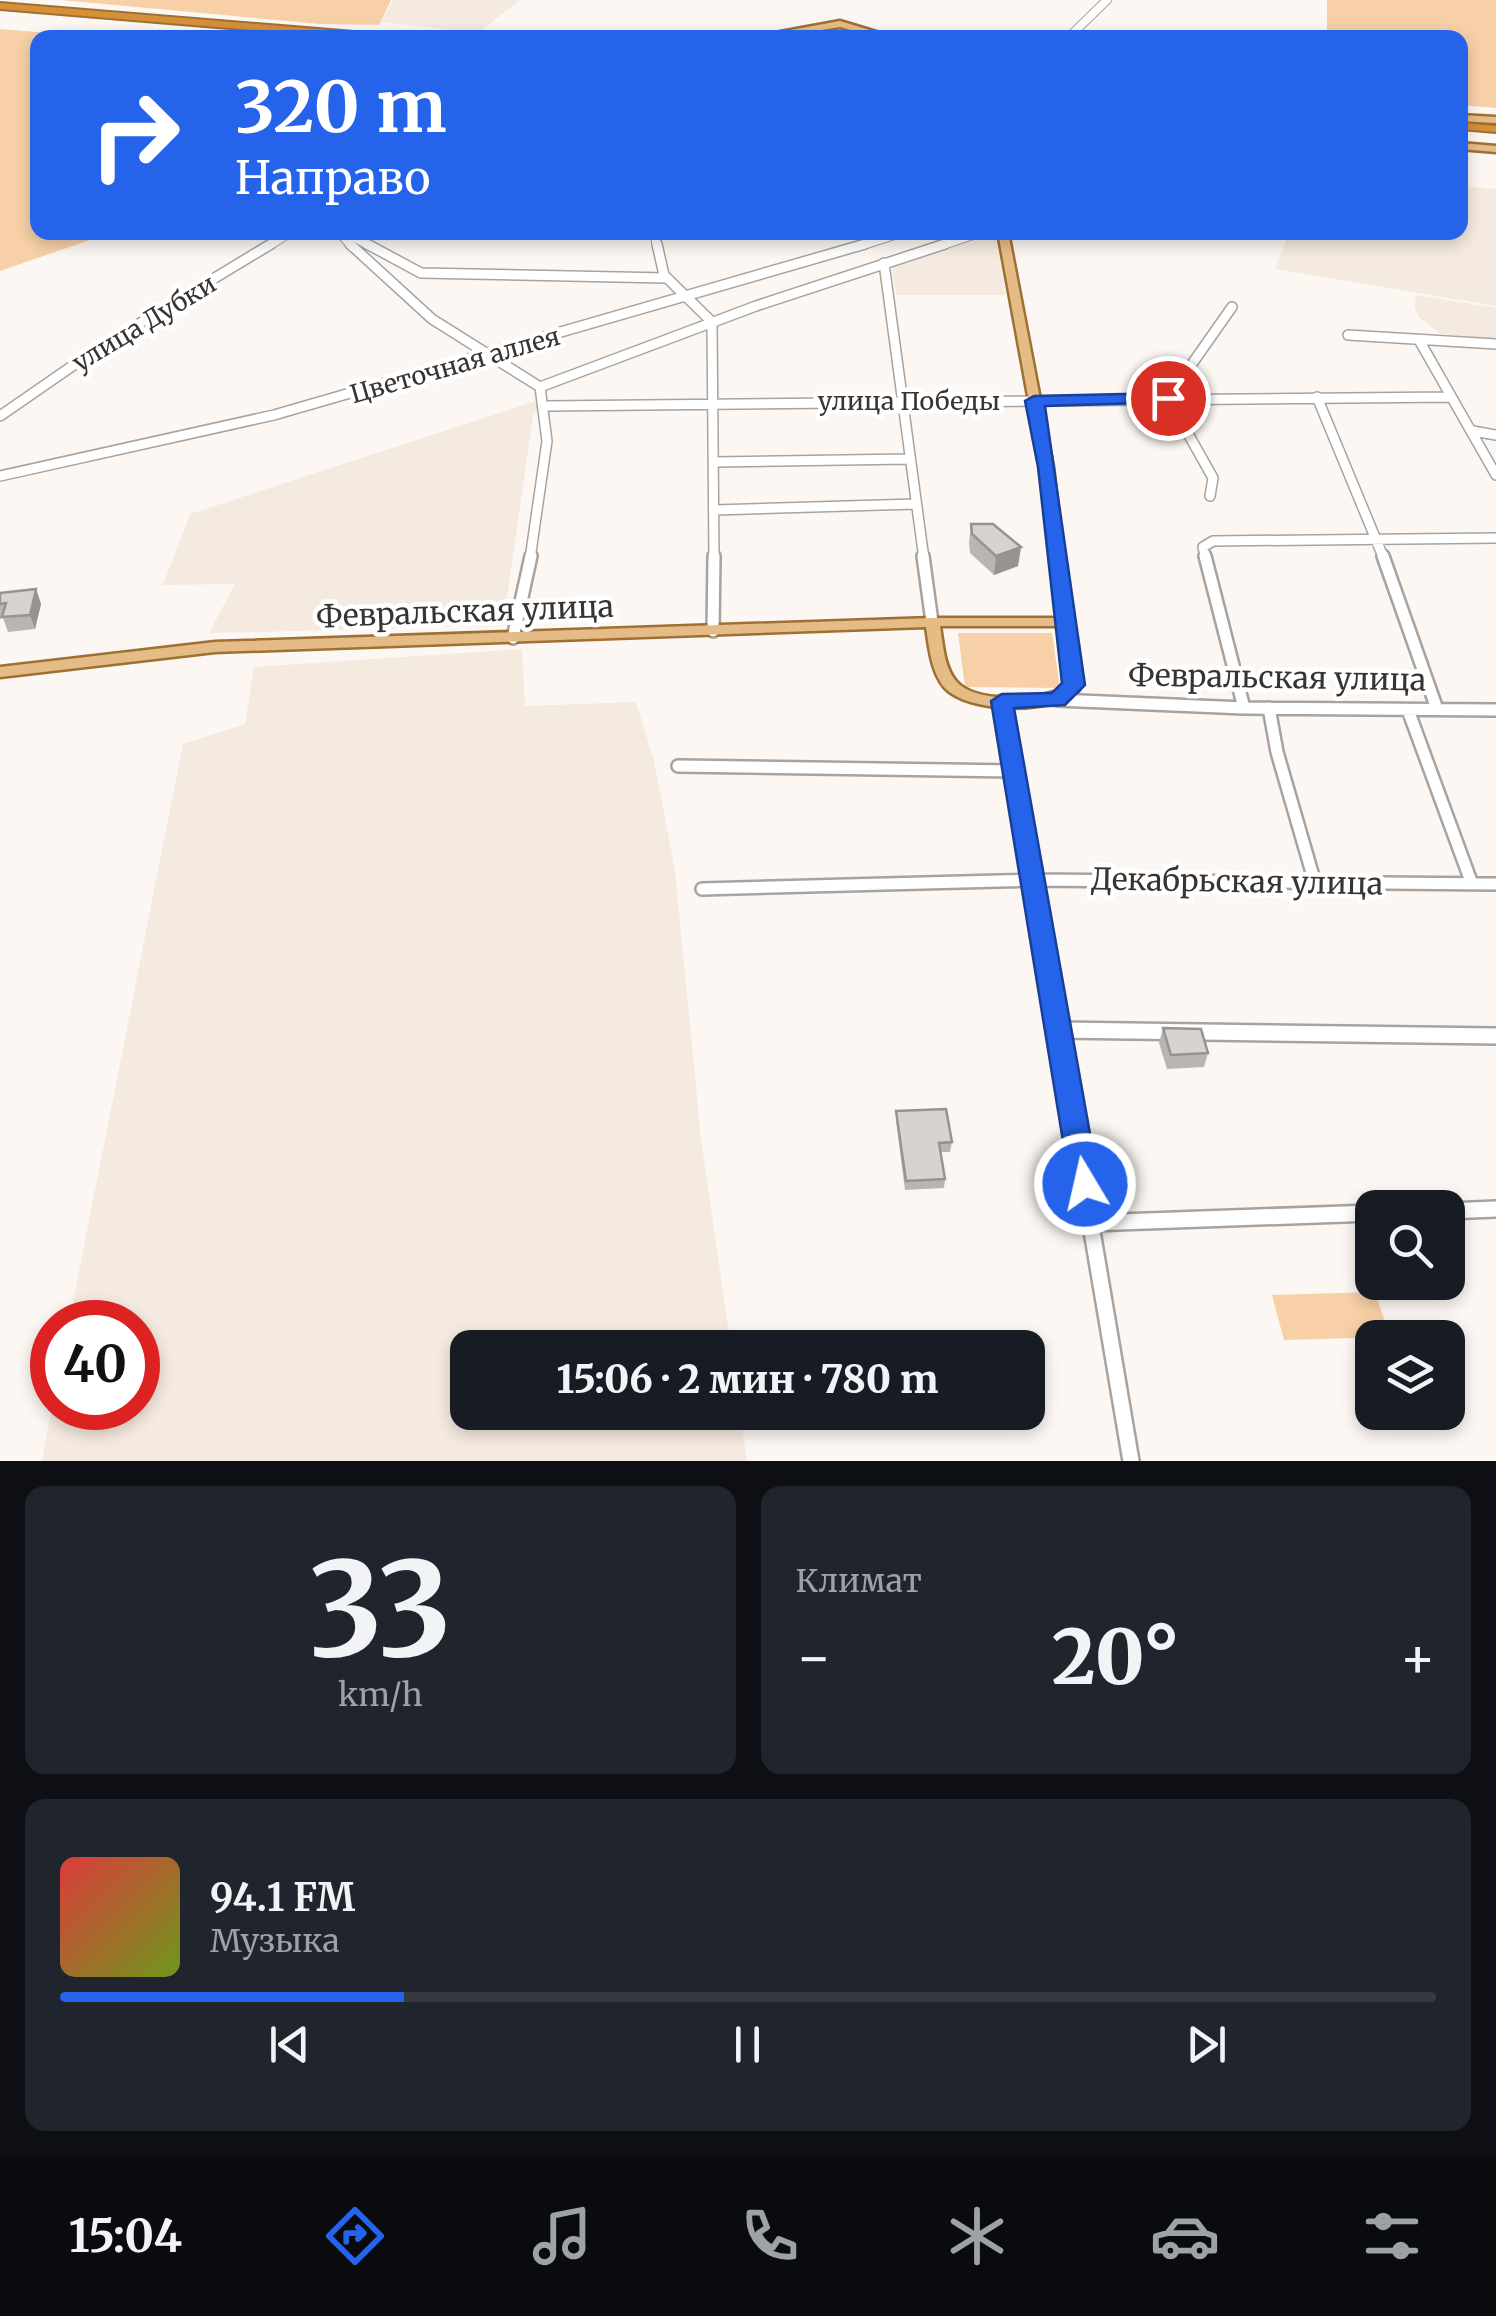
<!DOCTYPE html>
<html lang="ru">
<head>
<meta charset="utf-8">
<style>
  body { margin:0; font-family:Merriweather,serif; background:#20242c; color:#f1f3f6; height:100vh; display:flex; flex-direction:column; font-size:38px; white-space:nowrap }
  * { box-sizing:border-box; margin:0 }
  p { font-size:32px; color:#9ea1a6 }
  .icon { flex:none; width:55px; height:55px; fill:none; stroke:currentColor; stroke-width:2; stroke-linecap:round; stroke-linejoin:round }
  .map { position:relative; height:1461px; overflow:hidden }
  .sheet { display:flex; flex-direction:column; gap:25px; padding:25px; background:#0d0f14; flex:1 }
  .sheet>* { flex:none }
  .banner { position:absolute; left:30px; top:30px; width:1438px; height:210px; border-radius:20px; box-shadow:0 5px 15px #0003; background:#2563eb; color:#fff; overflow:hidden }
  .controls { position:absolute; left:1355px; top:1190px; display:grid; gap:20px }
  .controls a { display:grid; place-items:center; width:110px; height:110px; border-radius:20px; background:#171b24; box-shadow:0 5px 15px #0003; font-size:50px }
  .speed { position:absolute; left:30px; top:1300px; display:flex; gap:20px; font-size:50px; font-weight:700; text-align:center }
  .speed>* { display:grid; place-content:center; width:130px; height:130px; border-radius:50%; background:#171b24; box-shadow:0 5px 15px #0003; line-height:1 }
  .speed .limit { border:15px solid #d22; background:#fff; color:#111 }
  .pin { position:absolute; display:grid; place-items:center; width:85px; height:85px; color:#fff; margin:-42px; border:5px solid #fff; border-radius:50%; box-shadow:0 2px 10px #0007 }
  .me { position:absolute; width:110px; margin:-55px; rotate:351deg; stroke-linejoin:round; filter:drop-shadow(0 0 8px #0008) }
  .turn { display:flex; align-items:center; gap:35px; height:210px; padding:0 40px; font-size:45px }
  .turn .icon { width:130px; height:130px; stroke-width:2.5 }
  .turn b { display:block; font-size:70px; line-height:85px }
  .big { font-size:75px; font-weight:800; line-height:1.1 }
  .sheet .card { flex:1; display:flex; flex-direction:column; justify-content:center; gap:15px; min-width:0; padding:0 35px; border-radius:20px; background:#20242c }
  .sheet .dial { align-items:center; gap:0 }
  .dial b { font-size:130px; line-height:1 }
  .song { display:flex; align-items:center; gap:30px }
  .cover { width:120px; height:120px; border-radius:15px; background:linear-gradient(135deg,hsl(0 70% 55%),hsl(80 70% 35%)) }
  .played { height:10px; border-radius:5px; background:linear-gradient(90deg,#2563eb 25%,#363941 25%) }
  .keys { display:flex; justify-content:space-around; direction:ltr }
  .heat { display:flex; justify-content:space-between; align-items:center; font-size:55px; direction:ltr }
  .sheet .tiles { flex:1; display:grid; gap:25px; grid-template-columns:1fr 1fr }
  .card:last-child { grid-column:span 2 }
  .trip { position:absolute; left:450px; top:1330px; width:595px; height:100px; border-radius:20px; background:#171b24; box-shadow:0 5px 15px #0003; font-weight:800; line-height:100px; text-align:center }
  .dock { display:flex; height:160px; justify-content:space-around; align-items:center; background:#090b0e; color:#9ea1a6 }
  .dock .icon { width:70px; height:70px }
  .dock .active { color:#2563eb }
  .dock b { font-size:45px; color:#f1f3f6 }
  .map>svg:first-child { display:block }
</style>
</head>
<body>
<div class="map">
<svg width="1496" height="1461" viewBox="0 0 1496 1461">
  <rect width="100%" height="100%" fill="#fcf7f2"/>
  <!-- built -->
  <path fill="#f5eadf" d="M 393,0 L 520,0 L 478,33 L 381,22 Z
    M 1460,186 L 1496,189 L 1496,306 L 1275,269 L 1289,233 L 1460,232 Z
    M 994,234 L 1000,237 L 1005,295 L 896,295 L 892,267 Z
    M 1417,295 L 1496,308 L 1496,342 L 1439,333 L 1419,317 L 1414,307 Z
    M 536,401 L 540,408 L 533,416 L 503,626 L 209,633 L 235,584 L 163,585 L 190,514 Z
    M 522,649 L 525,706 L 636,702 L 654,761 L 675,870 L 701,1139 L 731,1347 L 468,1348 L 468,1412 L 740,1413 L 747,1461 L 42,1461 L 52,1406 L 138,1408 L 138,1322 L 69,1322 L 183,744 L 245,724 L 254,667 Z"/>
  <!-- green -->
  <path fill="#f7d0a7" d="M 61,0 L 391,0 L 379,25 L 320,24 Z
    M 1327,0 L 1496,0 L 1496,108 L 1460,105 L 1460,38 L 1327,37 Z
    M 0,29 L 96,37 L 38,38 L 38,232 L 110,233 L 0,271 Z
    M 958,633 L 1052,633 L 1060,688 L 965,687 Z
    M 1375,1292 L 1390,1337 L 1284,1340 L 1272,1295 Z"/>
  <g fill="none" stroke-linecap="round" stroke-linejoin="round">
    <!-- minor-far3 casing -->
    <g stroke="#a8a39f" stroke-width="10">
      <path id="minor-far3" d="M 1068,38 L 1107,0
        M 339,232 L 352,247
        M 344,232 L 372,247
        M 654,232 L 657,247
        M 267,247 L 291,232
        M 857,247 L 904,232
        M 937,247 L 982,232"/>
    </g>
    <!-- minor-far2 casing -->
    <g stroke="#a8a39f" stroke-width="12">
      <path id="minor-far2" d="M 350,244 L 432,319 L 540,387
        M 367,244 L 421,273 L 666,278
        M 657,244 L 664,275 L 712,322 L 714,559
        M 884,263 L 924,559
        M 1348,335 L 1496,344
        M 1419,340 L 1496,475
        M 540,387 L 756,306 L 945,244
        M 1317,397 L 1384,559
        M 548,406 L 1450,397
        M 0,416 L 94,351 L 271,244
        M 1473,431 L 1496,435
        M 716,462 L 908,459
        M 0,476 L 274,415 L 865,244
        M 1210,496 L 1213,478 L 1168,398 L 1232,307
        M 715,510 L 915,504
        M 530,559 L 547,441 L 540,387
        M 1206,559 L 1203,547 L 1213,541 L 1496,538"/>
    </g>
    <!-- minor-far1 casing -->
    <g stroke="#a8a39f" stroke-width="16">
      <path id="minor-far1" d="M 923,556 L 932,622
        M 1205,556 L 1244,708
        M 1383,556 L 1437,709
        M 713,631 L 714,556
        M 513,638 L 531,556
        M 1057,700 L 1244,708 L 1496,710
        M 1002,701 L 1045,956
        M 1269,708 L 1277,752 L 1315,883
        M 1408,710 L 1472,884
        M 678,766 L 1014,771
        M 702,889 L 1033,880 L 1496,884"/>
    </g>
    <!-- minor casing -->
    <g stroke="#a8a39f" stroke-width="20">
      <path id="minor" d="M 1045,954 L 1131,1461
        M 1059,1030 L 1496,1036
        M 1448,1211 L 1496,1209
        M 1091,1223 L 1372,1213"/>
    </g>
    <!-- major casing -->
    <g stroke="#9e7035" stroke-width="5">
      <path id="major" d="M 840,21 L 896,38 L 880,38 L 840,27 L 771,38 L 747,38 Z
        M 1460,115 L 1496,117 L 1496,123 L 1460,121 Z
        M 1460,143 L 1496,146 L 1496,152 L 1460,149 Z
        M 998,232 L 1008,232 L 1053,467 L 1079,690 C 1054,714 968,714 944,687 C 931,671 929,646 926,627 L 215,652 L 0,677 L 0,667 L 215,642 L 932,618 L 1057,618 L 1041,467 ZM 940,626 L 1058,626 L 1064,688 C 1040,700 975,704 956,681 C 944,667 943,644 940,626 Z"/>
    </g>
    <!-- highway casing -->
    <g stroke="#9e7035" stroke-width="4">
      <path id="highway" d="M 0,3 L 391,35 L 396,38 L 348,38 L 0,9 Z
        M 1460,123 L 1496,126 L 1496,132 L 1460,129 Z"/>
    </g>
    <!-- minor-far3 -->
    <use href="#minor-far3" stroke="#fff" stroke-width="8"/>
    <!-- minor-far2 -->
    <use href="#minor-far2" stroke="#fff" stroke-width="9"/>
    <!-- minor-far1 -->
    <use href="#minor-far1" stroke="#fff" stroke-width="11"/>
    <!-- minor -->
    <use href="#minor" stroke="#fff" stroke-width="15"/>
    <!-- major -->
    <use href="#major" fill="#e6bc86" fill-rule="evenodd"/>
    <!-- highway -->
    <use href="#highway" fill="#d69036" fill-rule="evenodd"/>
  </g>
  <!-- wall -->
  <path fill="#bab5b1" d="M 971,524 L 1021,547 L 1018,566 L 994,575 L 970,553 L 969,543 Z
    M 36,589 L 41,604 L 35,629 L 8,632 L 3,618 L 0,619 L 0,593 Z
    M 1163,1028 L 1208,1053 L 1204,1067 L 1167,1069 L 1159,1043 Z
    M 896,1111 L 952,1142 L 950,1152 L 941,1152 L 945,1179 L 944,1188 L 905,1190 L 896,1121 Z"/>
  <!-- shaded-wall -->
  <path fill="#979490" d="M 1021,547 L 1018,566 L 994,575 L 996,556 Z
    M 36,589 L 41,604 L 35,629 L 30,615 Z"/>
  <!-- building -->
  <path fill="#d8d3ce" stroke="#979490" stroke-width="2.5" d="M 971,524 L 993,524 L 1021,547 L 996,556 L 972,534 Z
    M 36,589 L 30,615 L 2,617 L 6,603 L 0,604 L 0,593 Z
    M 1163,1028 L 1201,1029 L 1208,1053 L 1171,1055 Z
    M 946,1109 L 952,1142 L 939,1143 L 945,1179 L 906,1181 L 896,1111 Z"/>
  <!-- route -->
  <path fill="#2563eb" stroke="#184099" stroke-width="2.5" d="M 1168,393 L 1174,394 L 1174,402 L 1045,406 L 1085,685 L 1065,705 L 1014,708 L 1099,1184 L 1095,1193 L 1085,1197 L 1074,1193 L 1070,1184 L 991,701 L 1002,694 L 1052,693 L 1062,683 L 1038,467 L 1025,401 L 1034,396 Z"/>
  <g text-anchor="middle" stroke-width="9" stroke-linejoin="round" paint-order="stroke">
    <!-- far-street labels -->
    <g font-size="25" fill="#373533" stroke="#fff">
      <text transform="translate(144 323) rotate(-31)" y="9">улица Дубки</text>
      <text transform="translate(455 365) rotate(-16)" y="9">Цветочная аллея</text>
      <text x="909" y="410">улица Победы</text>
    </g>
    <!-- street labels -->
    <g font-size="30" fill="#373533" stroke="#fff">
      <text transform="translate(465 612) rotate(-2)" y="10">Февральская улица</text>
      <text transform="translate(1277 678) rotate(1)" y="10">Февральская улица</text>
      <text transform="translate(1237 882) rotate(1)" y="10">Декабрьская улица</text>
    </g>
  </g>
</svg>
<div class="controls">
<a><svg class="icon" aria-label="search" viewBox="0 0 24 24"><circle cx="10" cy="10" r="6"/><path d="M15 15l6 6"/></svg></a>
<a><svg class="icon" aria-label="layers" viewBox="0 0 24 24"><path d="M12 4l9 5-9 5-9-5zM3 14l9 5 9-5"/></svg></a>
</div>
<div class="speed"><div class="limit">40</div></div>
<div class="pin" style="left:1168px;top:398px;background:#d93025"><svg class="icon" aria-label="arrive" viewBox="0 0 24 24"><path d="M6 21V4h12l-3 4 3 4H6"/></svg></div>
<svg class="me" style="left:1085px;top:1184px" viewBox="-20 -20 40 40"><circle r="17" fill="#2563eb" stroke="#fff" stroke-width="3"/><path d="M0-11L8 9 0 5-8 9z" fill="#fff"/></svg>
<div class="trip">15:06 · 2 мин · 780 m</div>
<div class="banner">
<div class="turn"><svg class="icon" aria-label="right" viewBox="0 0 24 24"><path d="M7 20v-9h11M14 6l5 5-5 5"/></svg><div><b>320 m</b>Направо</div></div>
</div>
</div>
<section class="sheet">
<div class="tiles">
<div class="card dial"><b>33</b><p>km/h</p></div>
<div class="card"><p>Климат</p>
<div class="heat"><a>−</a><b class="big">20°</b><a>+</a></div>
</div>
<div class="card">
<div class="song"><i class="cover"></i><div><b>94.1 FM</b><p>Музыка</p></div></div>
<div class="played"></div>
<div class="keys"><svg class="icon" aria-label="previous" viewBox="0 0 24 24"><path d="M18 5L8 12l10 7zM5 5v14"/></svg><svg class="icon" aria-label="pause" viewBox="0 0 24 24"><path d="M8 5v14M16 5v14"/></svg><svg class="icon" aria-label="next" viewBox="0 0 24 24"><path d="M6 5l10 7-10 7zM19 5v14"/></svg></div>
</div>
</div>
</section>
<nav class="dock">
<b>15:04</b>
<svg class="icon active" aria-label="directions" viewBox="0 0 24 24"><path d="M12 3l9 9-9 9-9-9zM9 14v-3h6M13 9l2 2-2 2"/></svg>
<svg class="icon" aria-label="music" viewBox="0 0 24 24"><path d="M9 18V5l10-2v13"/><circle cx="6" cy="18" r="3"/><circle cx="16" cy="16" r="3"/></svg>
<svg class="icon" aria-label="phone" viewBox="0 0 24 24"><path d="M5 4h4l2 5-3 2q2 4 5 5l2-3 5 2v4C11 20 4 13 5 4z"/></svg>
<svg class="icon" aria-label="climate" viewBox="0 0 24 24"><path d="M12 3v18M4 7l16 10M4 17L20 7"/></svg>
<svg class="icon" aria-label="car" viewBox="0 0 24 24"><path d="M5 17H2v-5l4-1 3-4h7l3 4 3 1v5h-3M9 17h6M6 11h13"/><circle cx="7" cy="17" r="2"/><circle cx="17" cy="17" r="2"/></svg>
<svg class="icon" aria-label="filters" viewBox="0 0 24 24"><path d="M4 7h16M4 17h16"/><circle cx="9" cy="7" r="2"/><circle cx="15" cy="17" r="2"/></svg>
</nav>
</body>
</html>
